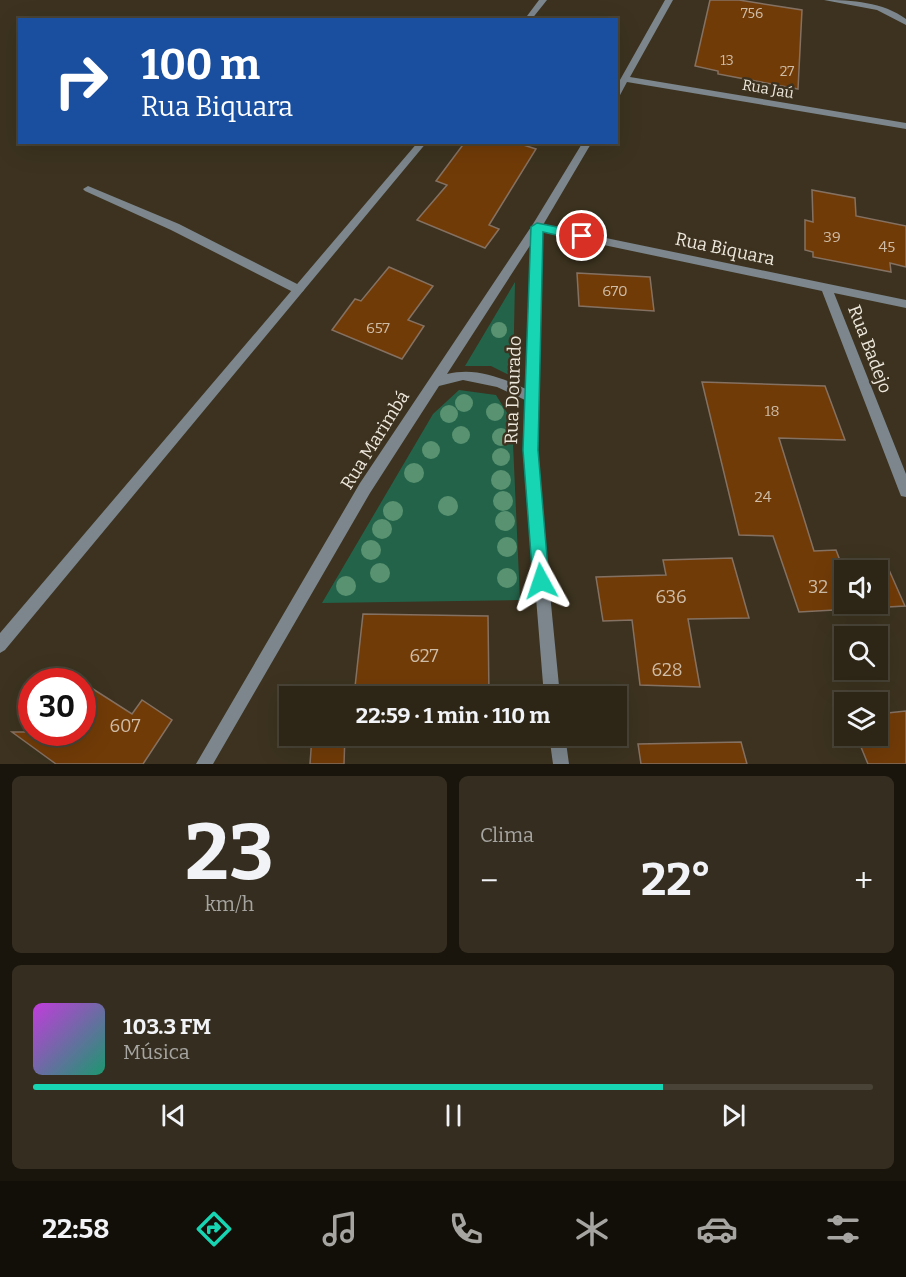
<!DOCTYPE html>
<html lang="pt">
<head>
<meta charset="utf-8">
<style>
  body { margin:0; font-family:Bitter,serif; background:#352e20; color:#f1f3f6; height:100vh; display:flex; flex-direction:column; font-size:22px; white-space:nowrap }
  * { box-sizing:border-box; margin:0 }
  p { font-size:20px; color:#a7a5a1 }
  .icon { flex:none; width:33px; height:33px; fill:none; stroke:currentColor; stroke-width:2; stroke-linecap:round; stroke-linejoin:round }
  .map { position:relative; height:764px; overflow:hidden }
  .drawer { display:flex; flex-direction:column; gap:12px; padding:12px; background:#19150d; flex:1 }
  .drawer>* { flex:none }
  .banner { position:absolute; left:18px; top:18px; width:600px; height:126px; border-radius:0px; box-shadow:0 6px 24px #0002,0 0 0 2px #484336; background:#1a4fa0; color:#fff; overflow:hidden }
  .controls { position:absolute; left:834px; top:560px; display:grid; gap:12px }
  .controls a { display:grid; place-items:center; width:54px; height:54px; border-radius:0px; background:#2d2617; box-shadow:0 6px 24px #0002,0 0 0 2px #484336; font-size:30px }
  .speed { position:absolute; left:18px; top:668px; display:flex; gap:12px; font-size:30px; font-weight:700; text-align:center }
  .speed>* { display:grid; place-content:center; width:78px; height:78px; border-radius:50%; background:#2d2617; box-shadow:0 6px 24px #0002,0 0 0 2px #484336; line-height:1 }
  .speed .limit { border:9px solid #d22; background:#fff; color:#111 }
  .pin { position:absolute; display:grid; place-items:center; width:51px; height:51px; color:#fff; margin:-26px; border:3px solid #fff; border-radius:50%; box-shadow:0 2px 6px #0007 }
  .me { position:absolute; width:66px; margin:-33px; rotate:355deg; stroke-linejoin:round; filter:drop-shadow(0 0 4px #0008) }
  .turn { display:flex; align-items:center; gap:21px; height:126px; padding:0 24px; font-size:27px }
  .turn .icon { width:78px; height:78px; stroke-width:2.5 }
  .turn b { display:block; font-size:42px; line-height:51px }
  .big { font-size:45px; font-weight:700; line-height:1.1 }
  .drawer .card { flex:1; display:flex; flex-direction:column; justify-content:center; gap:9px; min-width:0; padding:0 21px; border-radius:9px; background:#352e20 }
  .drawer .dial { align-items:center; gap:0 }
  .dial b { font-size:78px; line-height:1 }
  .song { display:flex; align-items:center; gap:18px }
  .cover { width:72px; height:72px; border-radius:9px; background:linear-gradient(135deg,hsl(290 70% 55%),hsl(160 70% 35%)) }
  .played { height:6px; border-radius:3px; background:linear-gradient(90deg,#17d5b2 75%,#484336 75%) }
  .keys { display:flex; justify-content:space-around; direction:ltr }
  .heat { display:flex; justify-content:space-between; align-items:center; font-size:33px; direction:ltr }
  .drawer .tiles { flex:1; display:grid; gap:12px; grid-template-columns:1fr 1fr }
  .card:last-child { grid-column:span 2 }
  .trip { position:absolute; left:279px; top:686px; width:348px; height:60px; border-radius:0px; background:#2d2617; box-shadow:0 6px 24px #0002,0 0 0 2px #484336; font-weight:700; line-height:60px; text-align:center }
  .dock { display:flex; height:96px; justify-content:space-around; align-items:center; background:#120f09; color:#a7a5a1 }
  .dock .icon { width:42px; height:42px }
  .dock .on { color:#17d5b2 }
  .dock b { font-size:27px; color:#f1f3f6 }
  .map>svg:first-child { display:block }
</style>
</head>
<body>
<div class="map">
<svg width="906" height="764" viewBox="0 0 906 764">
  <rect width="100%" height="100%" fill="#3c321f"/>
  <!-- green -->
  <path fill="#23634a" d="M 515,282 L 513,377 L 491,366 L 465,366 Z
    M 459,390 L 496,395 L 512,421 L 520,600 L 322,603 L 433,414 Z"/>
  <!-- building -->
  <path fill="#713b07" stroke="#857162" stroke-width="1.5" d="M 710,0 L 739,0 L 802,10 L 798,89 L 718,74 L 718,71 L 695,66 Z
    M 465,142 L 514,142 L 536,149 L 489,225 L 499,229 L 485,248 L 417,220 L 447,185 L 436,181 Z
    M 812,190 L 855,198 L 856,216 L 906,226 L 906,267 L 890,263 L 891,272 L 813,257 L 813,252 L 805,250 L 805,220 L 813,222 Z
    M 389,267 L 433,286 L 408,320 L 424,326 L 402,359 L 332,330 L 355,299 L 361,301 Z
    M 577,273 L 650,277 L 654,311 L 579,306 Z
    M 702,382 L 825,386 L 845,440 L 779,438 L 814,551 L 836,550 L 844,571 L 844,603 L 878,603 L 878,570 L 889,570 L 905,606 L 799,612 L 773,536 L 739,535 Z
    M 732,558 L 749,618 L 688,619 L 700,687 L 640,685 L 632,620 L 603,621 L 596,577 L 666,575 L 663,560 Z
    M 363,614 L 488,616 L 489,696 L 354,696 Z
    M 82,682 L 132,714 L 142,700 L 172,720 L 143,764 L 56,764 L 12,732 L 82,732 Z
    M 906,711 L 906,764 L 868,764 L 856,735 L 878,735 L 878,714 Z
    M 345,735 L 344,764 L 310,764 L 312,736 Z
    M 741,742 L 747,764 L 641,764 L 638,744 Z"/>
  <g fill="none" stroke-linecap="round" stroke-linejoin="round">
    <!-- minor -->
    <path fill="#7c868c" fill-rule="evenodd" d="M 665,0 L 673,0 L 630,77 L 906,123 L 906,129 L 627,82 L 619,97 L 616,97 L 616,87 Z
      M 824,0 C 852,0 883,2 906,19 L 906,25 L 877,10 Z
      M 583,142 L 592,142 L 543,225 L 906,300 L 906,308 L 834,293 L 906,474 L 906,497 L 901,496 L 899,491 L 822,291 L 542,232 L 536,450 L 560,696 L 544,696 L 524,450 L 525,400 L 497,387 L 463,380 L 439,386 L 370,493 L 213,764 L 196,764 L 360,483 L 533,224 ZM 531,244 L 526,389 C 500,377 475,367 447,374 Z
      M 88,186 L 179,224 L 303,287 L 304,290 L 299,294 L 295,293 L 171,230 L 85,191 L 83,189 Z
      M 549,735 L 565,735 L 569,764 L 553,764 Z"/>
    <!-- tertiary -->
    <path fill="#7c868c" fill-rule="evenodd" d="M 539,0 L 547,0 L 531,20 L 524,20 Z
      M 418,142 L 427,142 L 5,650 L 0,653 L 0,633 Z"/>
  </g>
  <!-- trees -->
  <g fill="#589270">
    <circle cx="499" cy="330" r="8"/>
    <circle cx="464" cy="403" r="9"/>
    <circle cx="495" cy="412" r="9"/>
    <circle cx="449" cy="414" r="9"/>
    <circle cx="461" cy="435" r="9"/>
    <circle cx="501" cy="437" r="9"/>
    <circle cx="431" cy="450" r="9"/>
    <circle cx="501" cy="457" r="9"/>
    <circle cx="414" cy="473" r="10"/>
    <circle cx="501" cy="480" r="10"/>
    <circle cx="503" cy="501" r="10"/>
    <circle cx="448" cy="506" r="10"/>
    <circle cx="393" cy="511" r="10"/>
    <circle cx="505" cy="521" r="10"/>
    <circle cx="382" cy="529" r="10"/>
    <circle cx="507" cy="547" r="10"/>
    <circle cx="371" cy="550" r="10"/>
    <circle cx="380" cy="573" r="10"/>
    <circle cx="507" cy="578" r="10"/>
    <circle cx="346" cy="586" r="10"/>
  </g>
  <!-- route -->
  <path fill="#17d5b2" stroke="#0f8a74" stroke-width="1.5" d="M 537,223 L 582,232 L 587,236 L 582,241 L 543,232 L 538,450 L 549,581 L 547,587 L 541,590 L 535,587 L 533,581 L 523,450 L 531,227 Z"/>
  <g text-anchor="middle" stroke-width="5" stroke-linejoin="round" paint-order="stroke">
    <!-- far-number labels -->
    <g font-size="14" fill="#cebca7">
      <text x="752" y="18">756</text>
      <text x="727" y="65">13</text>
      <text x="787" y="76">27</text>
    </g>
    <!-- far-street labels -->
    <g font-size="15" fill="#ede7dc" stroke="#3c321f">
      <text transform="translate(768 89) rotate(10)" y="5">Rua Jaú</text>
    </g>
    <!-- number labels -->
    <g font-size="15" fill="#cebca7">
      <text x="832" y="242">39</text>
      <text x="887" y="252">45</text>
      <text x="615" y="296">670</text>
      <text x="378" y="333">657</text>
      <text x="772" y="416">18</text>
      <text x="763" y="502">24</text>
    </g>
    <!-- street labels -->
    <g font-size="18" fill="#ede7dc" stroke="#3c321f">
      <text transform="translate(725 249) rotate(12)" y="6">Rua Biquara</text>
      <text transform="translate(870 349) rotate(69)" y="6">Rua Badejo</text>
      <text transform="translate(513 390) rotate(-88)" y="6">Rua Dourado</text>
      <text transform="translate(375 440) rotate(-58)" y="6">Rua Marimbá</text>
    </g>
    <!-- near-number labels -->
    <g font-size="18" fill="#cebca7">
      <text x="818" y="593">32</text>
      <text x="671" y="603">636</text>
      <text x="424" y="662">627</text>
      <text x="667" y="676">628</text>
      <text x="125" y="732">607</text>
    </g>
  </g>
</svg>
<div class="controls">
<a><svg class="icon" aria-label="sound" viewBox="0 0 24 24"><path d="M4 9h4l5-4v14l-5-4H4zM17 9q2 3 0 6"/></svg></a>
<a><svg class="icon" aria-label="search" viewBox="0 0 24 24"><circle cx="10" cy="10" r="6"/><path d="M15 15l6 6"/></svg></a>
<a><svg class="icon" aria-label="layers" viewBox="0 0 24 24"><path d="M12 4l9 5-9 5-9-5zM3 14l9 5 9-5"/></svg></a>
</div>
<div class="speed"><div class="limit">30</div></div>
<div class="pin" style="left:582px;top:236px;background:#d93025"><svg class="icon" aria-label="arrive" viewBox="0 0 24 24"><path d="M6 21V4h12l-3 4 3 4H6"/></svg></div>
<svg class="me" style="left:541px;top:581px" viewBox="-20 -20 40 40"><path d="M0-17L14 15 0 8-14 15z" fill="#17d5b2" stroke="#fff" stroke-width="4"/></svg>
<div class="trip">22:59 · 1 min · 110 m</div>
<div class="banner">
<div class="turn"><svg class="icon" aria-label="right" viewBox="0 0 24 24"><path d="M7 20v-9h11M14 6l5 5-5 5"/></svg><div><b>100 m</b>Rua Biquara</div></div>
</div>
</div>
<section class="drawer">
<div class="tiles">
<div class="card dial"><b>23</b><p>km/h</p></div>
<div class="card"><p>Clima</p>
<div class="heat"><a>−</a><b class="big">22°</b><a>+</a></div>
</div>
<div class="card">
<div class="song"><i class="cover"></i><div><b>103.3 FM</b><p>Música</p></div></div>
<div class="played"></div>
<div class="keys"><svg class="icon" aria-label="previous" viewBox="0 0 24 24"><path d="M18 5L8 12l10 7zM5 5v14"/></svg><svg class="icon" aria-label="pause" viewBox="0 0 24 24"><path d="M8 5v14M16 5v14"/></svg><svg class="icon" aria-label="next" viewBox="0 0 24 24"><path d="M6 5l10 7-10 7zM19 5v14"/></svg></div>
</div>
</div>
</section>
<nav class="dock">
<b>22:58</b>
<svg class="icon on" aria-label="directions" viewBox="0 0 24 24"><path d="M12 3l9 9-9 9-9-9zM9 14v-3h6M13 9l2 2-2 2"/></svg>
<svg class="icon" aria-label="music" viewBox="0 0 24 24"><path d="M9 18V5l10-2v13"/><circle cx="6" cy="18" r="3"/><circle cx="16" cy="16" r="3"/></svg>
<svg class="icon" aria-label="phone" viewBox="0 0 24 24"><path d="M5 4h4l2 5-3 2q2 4 5 5l2-3 5 2v4C11 20 4 13 5 4z"/></svg>
<svg class="icon" aria-label="climate" viewBox="0 0 24 24"><path d="M12 3v18M4 7l16 10M4 17L20 7"/></svg>
<svg class="icon" aria-label="car" viewBox="0 0 24 24"><path d="M5 17H2v-5l4-1 3-4h7l3 4 3 1v5h-3M9 17h6M6 11h13"/><circle cx="7" cy="17" r="2"/><circle cx="17" cy="17" r="2"/></svg>
<svg class="icon" aria-label="filters" viewBox="0 0 24 24"><path d="M4 7h16M4 17h16"/><circle cx="9" cy="7" r="2"/><circle cx="15" cy="17" r="2"/></svg>
</nav>
</body>
</html>
